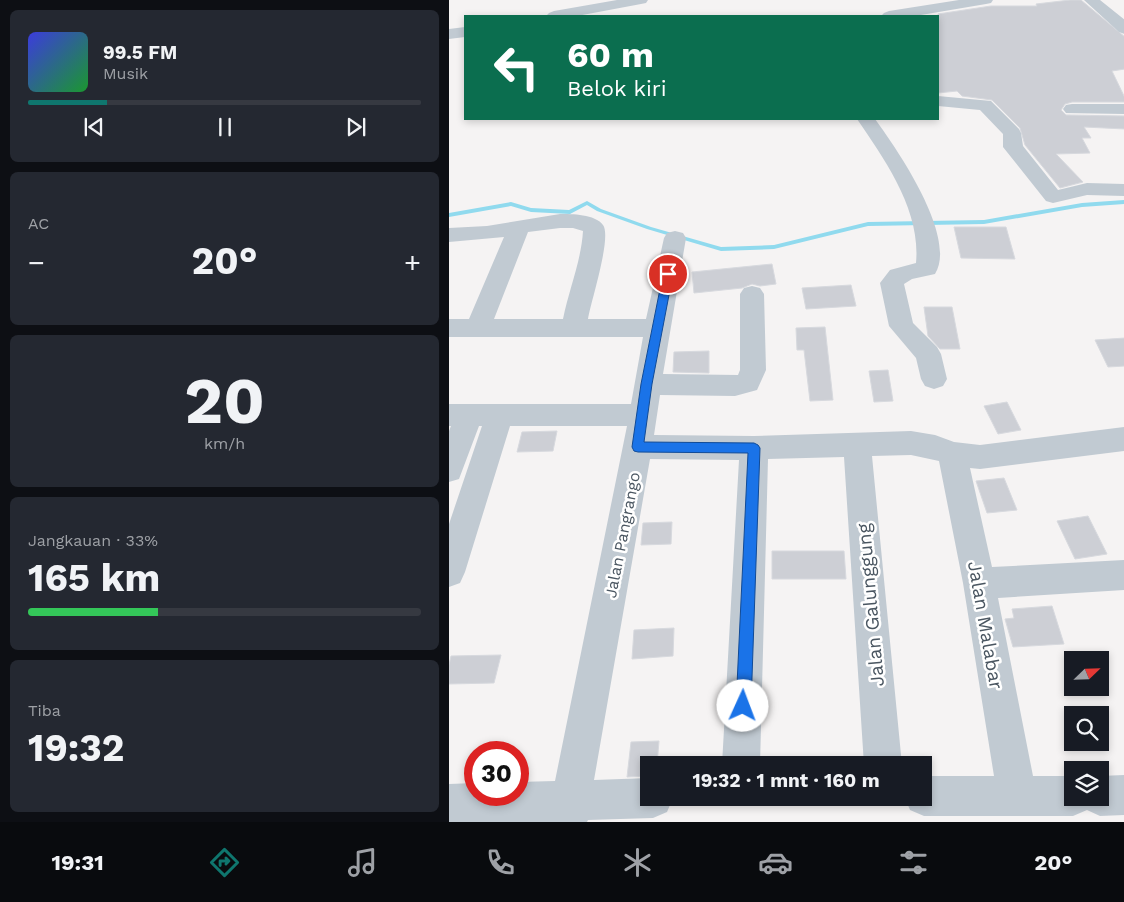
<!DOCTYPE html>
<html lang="id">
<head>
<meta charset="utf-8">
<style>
  body { margin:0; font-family:"Work Sans",sans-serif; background:#242831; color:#f1f3f6; height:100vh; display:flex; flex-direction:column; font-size:19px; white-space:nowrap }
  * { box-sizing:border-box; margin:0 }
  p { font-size:16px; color:#9ea1a6 }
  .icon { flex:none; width:28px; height:28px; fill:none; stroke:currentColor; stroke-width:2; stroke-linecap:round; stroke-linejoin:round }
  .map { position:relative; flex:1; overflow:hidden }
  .panel { display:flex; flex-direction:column; gap:10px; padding:10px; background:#0d0f14; width:449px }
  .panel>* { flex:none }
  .guide { position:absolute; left:15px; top:15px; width:475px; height:105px; border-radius:0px; box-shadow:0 2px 8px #0003; background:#0b6e4f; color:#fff; overflow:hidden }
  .needle { width:32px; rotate:67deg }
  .fabs { position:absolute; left:615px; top:651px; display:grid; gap:10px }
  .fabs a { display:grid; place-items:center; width:45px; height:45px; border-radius:0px; background:#171b24; box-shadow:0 2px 8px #0003; font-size:25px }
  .speed { position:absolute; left:15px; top:741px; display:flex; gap:10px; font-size:25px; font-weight:700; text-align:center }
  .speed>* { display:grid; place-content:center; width:65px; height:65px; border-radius:50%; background:#171b24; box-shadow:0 2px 8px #0003; line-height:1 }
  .speed .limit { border:8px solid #d22; background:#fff; color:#111 }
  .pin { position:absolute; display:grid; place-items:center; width:42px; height:42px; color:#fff; margin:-21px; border:2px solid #fff; border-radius:50%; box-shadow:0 1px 5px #0007 }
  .me { position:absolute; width:55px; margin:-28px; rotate:2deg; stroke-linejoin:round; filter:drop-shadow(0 0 4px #0008) }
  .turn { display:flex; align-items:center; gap:18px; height:105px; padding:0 20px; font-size:22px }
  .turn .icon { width:65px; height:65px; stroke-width:2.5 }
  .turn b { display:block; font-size:35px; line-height:42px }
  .big { font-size:38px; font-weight:700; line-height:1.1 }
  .panel .widget { flex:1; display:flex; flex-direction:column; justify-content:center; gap:8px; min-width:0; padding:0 18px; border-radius:8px; background:#242831 }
  .panel .dial { align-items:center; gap:0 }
  .dial b { font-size:65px; line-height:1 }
  .song { display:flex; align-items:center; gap:15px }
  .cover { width:60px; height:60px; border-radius:8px; background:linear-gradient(135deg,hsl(240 70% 55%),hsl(130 70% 35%)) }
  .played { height:5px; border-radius:2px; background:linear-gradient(90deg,#0f766e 20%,#363941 20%) }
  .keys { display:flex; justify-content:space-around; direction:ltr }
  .heat { display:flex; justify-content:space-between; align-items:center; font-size:28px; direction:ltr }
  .charge { height:8px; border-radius:4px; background:linear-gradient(90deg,#34c759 33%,#363941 0) }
  .trip { position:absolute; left:191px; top:756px; width:292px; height:50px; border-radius:0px; background:#171b24; box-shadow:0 2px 8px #0003; font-weight:700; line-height:50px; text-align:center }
  .dock { display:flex; height:80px; justify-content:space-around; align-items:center; background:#090b0e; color:#9ea1a6 }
  .dock .icon { width:35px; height:35px }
  .dock .active { color:#0f766e }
  .dock b { font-size:22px; color:#f1f3f6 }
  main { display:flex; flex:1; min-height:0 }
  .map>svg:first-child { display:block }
</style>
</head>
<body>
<main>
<section class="panel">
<div class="widget">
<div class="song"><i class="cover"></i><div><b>99.5 FM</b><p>Musik</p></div></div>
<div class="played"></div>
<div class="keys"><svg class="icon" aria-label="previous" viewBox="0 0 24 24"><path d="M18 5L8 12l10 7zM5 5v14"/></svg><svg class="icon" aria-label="pause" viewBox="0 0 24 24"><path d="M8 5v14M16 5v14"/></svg><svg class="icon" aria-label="next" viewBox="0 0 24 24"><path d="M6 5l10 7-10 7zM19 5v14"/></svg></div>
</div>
<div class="widget"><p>AC</p>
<div class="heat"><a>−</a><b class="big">20°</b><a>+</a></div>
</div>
<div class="widget dial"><b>20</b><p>km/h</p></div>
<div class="widget"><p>Jangkauan · 33%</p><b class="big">165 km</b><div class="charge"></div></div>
<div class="widget"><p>Tiba</p><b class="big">19:32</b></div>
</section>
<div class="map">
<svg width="676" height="822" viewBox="0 0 676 822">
  <rect width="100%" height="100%" fill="#f5f3f3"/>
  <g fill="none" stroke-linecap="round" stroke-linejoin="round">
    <!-- stream -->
    <path fill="#90daee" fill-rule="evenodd" d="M 676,200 L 676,204 L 633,207 L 535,224 L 419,226 L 325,249 L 272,251 L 198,229 L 148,211 L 138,205 L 121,214 L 82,212 L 62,206 L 0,217 L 0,213 L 62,202 L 82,208 L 120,210 L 138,201 L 152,209 L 202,227 L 272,247 L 325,245 L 419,222 L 535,220 L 633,203 Z"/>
  </g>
  <!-- building -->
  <path fill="#cdcfd5" stroke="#d7d9de" d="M 621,0 L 632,0 L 676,37 L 676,69 L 663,71 L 676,98 L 676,102 L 623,102 L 616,104 L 612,110 L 617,115 L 676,116 L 676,129 L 635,127 L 642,138 L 633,138 L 641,153 L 607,154 L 634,182 L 611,188 L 576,145 L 571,128 L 543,100 L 513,96 L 508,91 L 489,93 L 489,14 L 542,6 L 588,6 L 587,4 Z
    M 505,227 L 557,227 L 566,259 L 512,258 Z
    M 323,264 L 327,284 L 311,286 L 303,284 L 293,288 L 245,293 L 243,272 Z
    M 402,285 L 407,306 L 357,309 L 353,288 Z
    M 475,307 L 503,307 L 511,349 L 491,349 L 479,336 Z
    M 376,327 L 384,400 L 361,401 L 355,350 L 348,350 L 347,328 Z
    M 676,338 L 676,366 L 659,367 L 646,340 Z
    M 260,351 L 260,373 L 224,372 L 225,352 Z
    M 439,370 L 444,401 L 425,402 L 420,371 Z
    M 558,402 L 572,430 L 549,434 L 535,406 Z
    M 108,431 L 104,451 L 68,452 L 73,432 Z
    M 555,478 L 568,510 L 538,513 L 527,481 Z
    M 639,516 L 658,554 L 626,559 L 608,521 Z
    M 223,522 L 222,544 L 192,545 L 194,523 Z
    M 323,551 L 395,551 L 397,579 L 323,579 Z
    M 603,606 L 615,644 L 564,647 L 556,619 L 565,618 L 563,609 Z
    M 225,628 L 224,656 L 183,659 L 185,630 Z
    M 52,655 L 45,683 L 0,684 L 0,665 L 2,656 Z
    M 210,741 L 208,765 L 200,765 L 200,776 L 178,777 L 182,742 Z"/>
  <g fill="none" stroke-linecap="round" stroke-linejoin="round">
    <!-- minor -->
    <path fill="#c1cad2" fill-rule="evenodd" d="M 168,0 L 199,0 L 197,3 L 192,4 L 128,16 L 97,16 L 100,13 L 105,11 Z
      M 510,0 L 544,0 L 542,3 L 537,4 L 466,16 L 432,16 L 435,13 L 440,11 Z
      M 635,0 L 651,0 L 676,20 L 676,34 L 670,32 Z
      M 16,27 L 16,37 L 0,39 L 0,29 Z
      M 489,96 L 542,101 L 570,129 L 572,133 L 574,146 L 609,190 L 638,183 L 676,184 L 676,196 L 638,195 L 604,203 L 597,201 L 554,147 L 554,134 L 531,110 L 489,106 Z
      M 623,104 L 676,104 L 676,114 L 617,113 L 614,109 L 617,105 Z
      M 408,119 L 426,119 C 448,149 509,237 486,274 L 463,279 L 455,284 L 464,323 L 488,347 L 492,354 L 498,379 L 494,386 L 485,389 L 476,386 L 472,379 L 467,358 L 440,326 L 431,283 L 441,270 L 467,263 C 472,210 436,160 408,119 Z
      M 111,214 C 123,214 146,214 154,225 C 163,237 142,301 139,319 L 197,319 L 215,238 L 218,233 L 226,231 L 234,233 L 237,238 L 214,374 L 289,375 L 291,370 L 291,294 L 295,288 L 303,286 L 311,288 L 315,294 L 317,370 L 308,390 L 286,396 L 211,395 L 205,435 L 305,436 L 462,431 L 486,435 L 505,442 L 531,445 L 676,427 L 676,451 L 531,469 L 521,468 L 543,567 L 676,560 L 676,590 L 549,598 L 584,776 L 624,776 L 624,798 L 651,798 L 651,776 L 676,775 L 676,815 L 651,816 L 638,810 L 624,816 L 475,816 L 461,810 L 456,798 L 475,798 L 475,776 L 545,776 L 514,583 L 490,461 L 462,455 L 423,456 L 453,765 L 415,765 L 395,457 L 319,459 L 311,765 L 273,765 L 290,460 L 201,459 L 145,780 L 200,778 L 200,798 L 224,798 L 218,812 L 204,818 L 139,820 L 138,822 L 0,822 L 0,784 L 26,783 L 26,795 L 69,795 L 69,782 L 106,781 L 178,426 L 61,426 L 16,572 L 11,583 L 0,587 L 0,524 L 33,426 L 30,426 L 10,479 L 0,482 L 0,431 L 2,426 L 0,426 L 0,404 L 182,404 L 194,337 L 0,337 L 0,319 L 20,319 L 55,237 L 0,242 L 0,228 L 38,226 ZM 111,228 L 124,228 L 134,231 C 132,262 120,289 114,319 L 45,319 L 79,232 Z"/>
  </g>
  <!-- route -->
  <path fill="#1a73e8" stroke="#114b97" d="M 219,271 L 224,274 L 203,384 L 195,442 L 305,443 L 309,445 L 311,448 L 302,706 L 300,711 L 294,713 L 289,711 L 287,706 L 299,453 L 189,452 L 185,451 L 183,447 L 192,384 L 214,274 Z"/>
  <g text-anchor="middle" stroke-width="5" stroke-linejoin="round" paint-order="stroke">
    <!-- street labels -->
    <g font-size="16" fill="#4a5661" stroke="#fff">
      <text transform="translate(173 535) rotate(-79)" y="6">Jalan Pangrango</text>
    </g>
    <!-- near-street labels -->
    <g font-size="19" fill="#4a5661" stroke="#fff">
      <text transform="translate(421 605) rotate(-95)" y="7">Jalan Galunggung</text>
      <text transform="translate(537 625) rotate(80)" y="7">Jalan Malabar</text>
    </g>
  </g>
</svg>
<div class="fabs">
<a><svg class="needle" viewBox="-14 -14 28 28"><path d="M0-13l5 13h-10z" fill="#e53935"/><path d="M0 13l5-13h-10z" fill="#9ea1a6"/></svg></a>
<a><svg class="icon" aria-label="search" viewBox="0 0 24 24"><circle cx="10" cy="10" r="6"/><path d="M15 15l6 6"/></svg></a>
<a><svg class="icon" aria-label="layers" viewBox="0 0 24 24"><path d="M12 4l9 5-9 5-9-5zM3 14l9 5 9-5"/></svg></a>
</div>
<div class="speed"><div class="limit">30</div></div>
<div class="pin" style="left:219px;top:274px;background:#d93025"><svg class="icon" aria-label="arrive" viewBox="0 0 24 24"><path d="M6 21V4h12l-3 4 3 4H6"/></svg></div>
<svg class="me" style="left:294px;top:706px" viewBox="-20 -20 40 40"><circle r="19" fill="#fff"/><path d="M0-13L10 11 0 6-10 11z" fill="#1a73e8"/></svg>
<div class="trip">19:32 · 1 mnt · 160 m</div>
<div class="guide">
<div class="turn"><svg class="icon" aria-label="left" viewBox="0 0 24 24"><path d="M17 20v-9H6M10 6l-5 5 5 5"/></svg><div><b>60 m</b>Belok kiri</div></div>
</div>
</div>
</main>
<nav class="dock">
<b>19:31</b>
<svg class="icon active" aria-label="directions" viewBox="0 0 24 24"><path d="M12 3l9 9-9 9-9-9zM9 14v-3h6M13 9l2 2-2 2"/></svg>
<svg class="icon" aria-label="music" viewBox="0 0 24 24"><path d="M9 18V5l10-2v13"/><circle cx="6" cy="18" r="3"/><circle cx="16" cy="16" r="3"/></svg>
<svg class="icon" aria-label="phone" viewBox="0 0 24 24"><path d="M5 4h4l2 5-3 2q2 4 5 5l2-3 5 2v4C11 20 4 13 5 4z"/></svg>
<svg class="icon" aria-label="climate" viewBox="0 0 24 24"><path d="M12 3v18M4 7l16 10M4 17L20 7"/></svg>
<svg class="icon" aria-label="car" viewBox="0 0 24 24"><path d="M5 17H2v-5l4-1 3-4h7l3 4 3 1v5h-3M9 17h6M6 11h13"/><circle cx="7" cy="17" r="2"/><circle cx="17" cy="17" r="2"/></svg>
<svg class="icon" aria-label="filters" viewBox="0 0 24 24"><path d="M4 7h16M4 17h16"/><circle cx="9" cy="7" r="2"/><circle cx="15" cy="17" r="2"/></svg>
<b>20°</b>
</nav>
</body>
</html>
